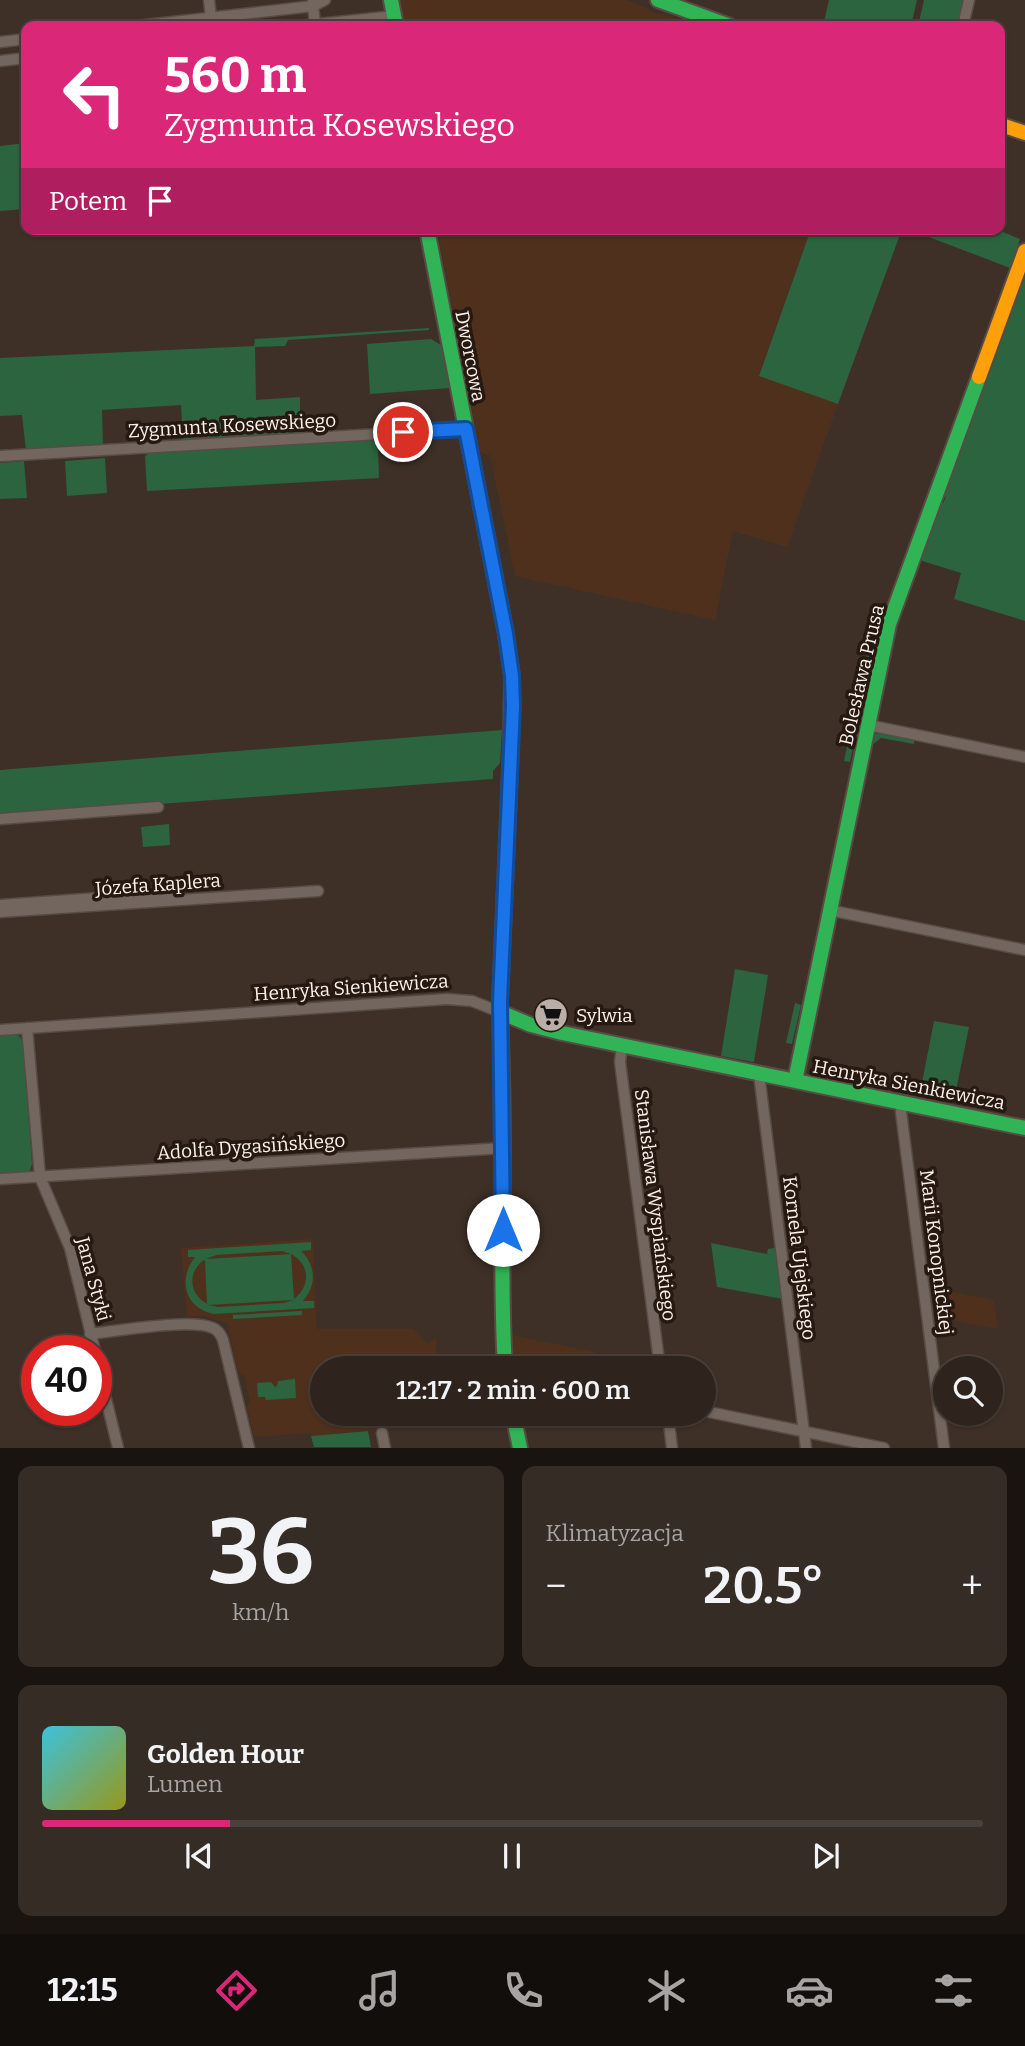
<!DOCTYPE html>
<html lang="pl">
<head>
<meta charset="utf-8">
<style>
  body { margin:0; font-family:Bitter,serif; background:#362c26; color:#f1f3f6; height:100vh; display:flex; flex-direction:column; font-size:26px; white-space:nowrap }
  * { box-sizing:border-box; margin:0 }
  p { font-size:23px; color:#a7a4a4 }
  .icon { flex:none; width:38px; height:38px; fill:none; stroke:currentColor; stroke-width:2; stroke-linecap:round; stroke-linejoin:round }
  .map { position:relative; height:1448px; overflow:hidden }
  .drawer { display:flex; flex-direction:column; gap:18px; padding:18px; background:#191410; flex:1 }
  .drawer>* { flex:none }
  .guide { position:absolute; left:21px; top:21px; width:984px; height:214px; border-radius:14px; box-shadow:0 2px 5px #0004,0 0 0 2px #49413b; background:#db2777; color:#fff; overflow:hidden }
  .buttons { position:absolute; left:933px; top:1356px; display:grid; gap:14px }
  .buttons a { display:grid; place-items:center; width:70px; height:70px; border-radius:50%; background:#2e241d; box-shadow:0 2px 5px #0004,0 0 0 2px #49413b; font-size:35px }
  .speed { position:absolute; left:21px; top:1335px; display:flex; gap:14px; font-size:35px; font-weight:700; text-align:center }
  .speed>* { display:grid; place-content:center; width:91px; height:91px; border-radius:50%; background:#2e241d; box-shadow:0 2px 5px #0004,0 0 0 2px #49413b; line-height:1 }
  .speed .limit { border:10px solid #d22; background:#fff; color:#111 }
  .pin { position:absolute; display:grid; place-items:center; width:60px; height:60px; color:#fff; margin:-30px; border:4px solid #fff; border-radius:50%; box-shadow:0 2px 7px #0007 }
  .me { position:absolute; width:77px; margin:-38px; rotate:0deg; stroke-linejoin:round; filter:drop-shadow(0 0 5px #0008) }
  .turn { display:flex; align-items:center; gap:24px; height:147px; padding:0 28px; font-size:32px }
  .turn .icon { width:91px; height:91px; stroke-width:2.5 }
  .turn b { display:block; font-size:49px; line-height:60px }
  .then { display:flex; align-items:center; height:66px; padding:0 28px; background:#0003; gap:14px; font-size:26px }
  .big { font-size:52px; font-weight:600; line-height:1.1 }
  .drawer .card { flex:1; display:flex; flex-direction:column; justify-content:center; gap:10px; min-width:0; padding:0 24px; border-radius:14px; background:#362c26 }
  .drawer .dial { align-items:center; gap:0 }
  .dial b { font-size:91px; line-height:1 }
  .song { display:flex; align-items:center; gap:21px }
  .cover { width:84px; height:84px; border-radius:10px; background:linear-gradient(135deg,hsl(190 70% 55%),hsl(60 70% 35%)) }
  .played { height:7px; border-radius:4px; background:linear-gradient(90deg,#db2777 20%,#49413b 20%) }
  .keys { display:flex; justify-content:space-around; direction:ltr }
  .heat { display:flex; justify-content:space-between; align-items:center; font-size:38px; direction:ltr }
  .drawer .tiles { flex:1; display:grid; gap:18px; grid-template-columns:1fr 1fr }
  .card:last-child { grid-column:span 2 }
  .trip { position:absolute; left:310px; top:1356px; width:406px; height:70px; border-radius:35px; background:#2e241d; box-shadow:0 2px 5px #0004,0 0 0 2px #49413b; font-weight:600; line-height:70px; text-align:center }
  .tabs { display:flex; height:112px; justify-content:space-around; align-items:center; background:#120e0c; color:#a7a4a4 }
  .tabs .icon { width:49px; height:49px }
  .tabs .active { color:#db2777 }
  .tabs b { font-size:32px; color:#f1f3f6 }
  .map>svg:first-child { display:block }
</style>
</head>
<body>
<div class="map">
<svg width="1025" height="1448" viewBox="0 0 1025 1448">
  <rect width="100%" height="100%" fill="#3e3027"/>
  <!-- built -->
  <path fill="#4f301d" d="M 397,0 L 626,0 L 649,9 L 650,11 L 661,15 L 664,14 L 699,26 L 402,26 Z
    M 437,229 L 555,229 L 573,234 L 575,229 L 811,229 L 759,375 L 838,404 L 787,547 L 733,531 L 715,620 L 515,576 L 490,455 L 480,452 Z
    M 313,1239 L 317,1329 L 413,1329 L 428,1344 L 436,1338 L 437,1362 L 445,1362 L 445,1368 L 322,1368 L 322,1414 L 397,1414 L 398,1428 L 311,1436 L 310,1433 L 254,1437 L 247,1407 L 250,1401 L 244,1375 L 238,1371 L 227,1323 L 204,1316 L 187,1317 L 181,1248 Z
    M 931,1288 L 994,1300 L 998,1329 L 935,1317 Z
    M 511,1335 L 596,1352 L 593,1368 L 523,1368 L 513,1358 Z"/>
  <!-- green -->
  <path fill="#2b643e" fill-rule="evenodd" d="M 829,0 L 917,0 L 911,26 L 823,26 Z
    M 924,0 L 964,0 L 958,26 L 918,26 Z
    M 26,143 L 26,209 L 0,211 L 0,146 Z
    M 811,229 L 902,229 L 838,404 L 759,376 Z
    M 908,229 L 996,229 L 1020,239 L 1010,268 Z
    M 1025,262 L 1025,621 L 954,599 L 961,573 L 919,560 L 939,502 L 943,503 L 946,497 L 941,494 Z
    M 429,328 L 429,330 L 288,340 L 285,346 L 255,347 L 256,400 L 300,397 L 300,436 L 186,443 L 183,440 L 181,405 L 102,410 L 103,446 L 26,451 L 22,415 L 0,416 L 0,358 L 254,346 L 255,339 Z
    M 431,339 L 441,345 L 450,388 L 370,394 L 367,344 Z
    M 372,438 L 378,446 L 379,478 L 147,491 L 145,456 L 151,452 Z
    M 105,458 L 107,493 L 67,496 L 65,461 Z
    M 24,461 L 27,498 L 0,499 L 0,463 Z
    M 873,635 L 878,636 L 869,675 L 867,674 L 869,666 L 863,665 Z
    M 851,727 L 857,728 L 850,762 L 844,761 Z
    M 502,730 L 500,763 L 493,771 L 493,779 L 0,816 L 0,770 Z
    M 883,732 L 914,739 L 914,744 L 881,738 L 872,745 L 868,766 L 865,766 L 872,735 Z
    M 169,824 L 170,845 L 143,847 L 141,827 Z
    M 735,969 L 768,975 L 754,1062 L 721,1056 Z
    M 795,1003 L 801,1005 L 792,1044 L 786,1043 Z
    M 934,1021 L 969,1027 L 954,1100 L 920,1093 Z
    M 0,1035 L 18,1035 L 23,1041 L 32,1164 L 29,1173 L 0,1175 Z
    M 311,1242 L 311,1250 L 301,1251 C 316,1265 317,1285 303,1301 L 314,1301 L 314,1308 L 214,1314 C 184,1308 178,1279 195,1257 L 188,1257 L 188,1250 ZM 282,1251 L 291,1254 L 206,1259 L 216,1255 ZM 291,1254 C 310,1264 311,1286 294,1299 ZM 204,1260 L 205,1260 L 207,1304 C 189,1294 187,1272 204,1260 ZM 293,1300 L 284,1303 L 218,1307 L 208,1305 Z
    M 711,1243 L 767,1254 L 768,1249 L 775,1248 L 783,1299 L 717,1287 Z
    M 302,1311 L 302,1315 L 233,1319 L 233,1315 Z
    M 295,1379 L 296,1398 L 266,1400 L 265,1397 L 258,1397 L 257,1383 L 271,1382 L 275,1387 L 277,1386 L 278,1381 Z
    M 368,1431 L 371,1447 L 314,1447 L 311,1436 Z"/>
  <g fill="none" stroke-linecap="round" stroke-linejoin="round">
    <!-- street casing -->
    <g stroke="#574c45" stroke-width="13">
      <path id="street" d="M 209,0 L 211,18
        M 313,1 L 313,6 L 325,0
        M 137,26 L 313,6 L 315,24
        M 300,26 L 394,16
        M 963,26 L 969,0
        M 0,42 L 26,39
        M 0,61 L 26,58
        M 0,456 L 466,429
        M 868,725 L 1025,757
        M 0,819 L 158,807
        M 0,905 L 168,893
        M 829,910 L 1025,950
        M 0,912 L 318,891
        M 27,1028 L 40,1177 L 70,1248 L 95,1351
        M 0,1030 L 447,999 L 472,1001 L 500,1012
        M 622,1046 L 620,1062 L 660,1368
        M 759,1074 L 806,1448
        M 902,1103 L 901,1112 L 944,1448
        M 0,1179 L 504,1148
        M 90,1334 C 118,1331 190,1318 213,1328 C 218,1330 221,1335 223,1340 L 249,1448
        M 96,1358 L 118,1448
        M 704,1411 L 884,1448
        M 668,1414 L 672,1448
        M 382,1433 L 385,1448"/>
    </g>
    <!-- fast casing -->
    <g stroke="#574c45" stroke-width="18">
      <path id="fast" d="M 391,0 L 396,26
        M 658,0 L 730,26
        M 427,229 L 506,634 L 512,676 L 511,746
        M 500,1012 L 531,1025 L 562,1033 L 1025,1128
        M 502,1079 C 505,1175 499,1272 505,1368
        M 795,1081 L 889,624 L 979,377
        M 513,1414 L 520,1448"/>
    </g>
    <!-- slow casing -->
    <g stroke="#574c45" stroke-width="18">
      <path id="slow" d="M 999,124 L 1025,133
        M 979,377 L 1025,251
        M 502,1079 L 500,1001 L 511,746"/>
    </g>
    <!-- street -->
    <use href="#street" stroke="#72665e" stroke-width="10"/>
    <!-- fast -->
    <use href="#fast" stroke="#30b455" stroke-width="14"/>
    <!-- slow -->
    <use href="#slow" stroke="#ff9f0a" stroke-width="14"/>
  </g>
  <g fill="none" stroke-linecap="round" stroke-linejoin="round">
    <!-- route casing -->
    <g stroke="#114b97" stroke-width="18">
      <path id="route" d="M 403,432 L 466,429 L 506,634 L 512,676 L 513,706 L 500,1001 L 503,1230"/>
    </g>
    <!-- route -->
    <use href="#route" stroke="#1a73e8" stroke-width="12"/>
  </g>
  <!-- icons -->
  <defs>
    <g id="supermarket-disc" transform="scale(1.75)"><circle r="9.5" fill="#baaea7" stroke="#251911"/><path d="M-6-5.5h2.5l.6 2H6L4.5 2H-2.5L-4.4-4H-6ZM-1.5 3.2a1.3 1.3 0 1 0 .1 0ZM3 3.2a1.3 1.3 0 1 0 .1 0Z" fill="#111"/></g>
  </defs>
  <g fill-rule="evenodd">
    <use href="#supermarket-disc" x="551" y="1015"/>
  </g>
  <g text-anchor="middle" stroke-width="7" stroke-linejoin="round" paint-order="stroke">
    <!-- street labels -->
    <g font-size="19" fill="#fdf2ec" stroke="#251911">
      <text transform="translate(471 356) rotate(79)" y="7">Dworcowa</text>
      <text transform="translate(232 425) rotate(-3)" y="7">Zygmunta Kosewskiego</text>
      <text transform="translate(861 675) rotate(-77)" y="7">Bolesława Prusa</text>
      <text transform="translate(158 884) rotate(-4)" y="7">Józefa Kaplera</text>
      <text transform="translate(351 987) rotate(-4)" y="7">Henryka Sienkiewicza</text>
      <text transform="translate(909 1084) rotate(11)" y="7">Henryka Sienkiewicza</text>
      <text transform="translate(251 1146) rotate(-4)" y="7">Adolfa Dygasińskiego</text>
      <text transform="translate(656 1205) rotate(83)" y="7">Stanisława Wyspiańskiego</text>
      <text transform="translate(937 1252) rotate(83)" y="7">Marii Konopnickiej</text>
      <text transform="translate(800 1258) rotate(83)" y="7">Kornela Ujejskiego</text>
      <text transform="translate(94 1279) rotate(75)" y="7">Jana Styki</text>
    </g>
    <!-- poi labels -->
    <g font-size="19" fill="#fdf2ec" stroke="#251911" text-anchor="start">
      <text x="576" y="1022">Sylwia</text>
    </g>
  </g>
</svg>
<div class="buttons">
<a><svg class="icon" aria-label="search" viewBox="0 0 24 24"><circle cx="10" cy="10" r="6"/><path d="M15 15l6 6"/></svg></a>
</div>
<div class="speed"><div class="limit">40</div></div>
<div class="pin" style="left:403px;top:432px;background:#d93025"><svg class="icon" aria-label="arrive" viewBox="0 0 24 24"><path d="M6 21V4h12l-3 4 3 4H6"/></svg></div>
<svg class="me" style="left:503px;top:1230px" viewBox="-20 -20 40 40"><circle r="19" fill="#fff"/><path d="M0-13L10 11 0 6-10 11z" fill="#1a73e8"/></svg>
<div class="trip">12:17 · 2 min · 600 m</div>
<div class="guide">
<div class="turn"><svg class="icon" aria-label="left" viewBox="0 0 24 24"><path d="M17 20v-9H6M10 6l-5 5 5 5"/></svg><div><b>560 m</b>Zygmunta Kosewskiego</div></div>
<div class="then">Potem<svg class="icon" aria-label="arrive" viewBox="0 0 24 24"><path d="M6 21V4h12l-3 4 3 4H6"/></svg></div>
</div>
</div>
<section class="drawer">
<div class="tiles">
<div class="card dial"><b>36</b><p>km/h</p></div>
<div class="card"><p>Klimatyzacja</p>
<div class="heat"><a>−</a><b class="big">20.5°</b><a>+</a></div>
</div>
<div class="card">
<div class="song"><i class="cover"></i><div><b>Golden Hour</b><p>Lumen</p></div></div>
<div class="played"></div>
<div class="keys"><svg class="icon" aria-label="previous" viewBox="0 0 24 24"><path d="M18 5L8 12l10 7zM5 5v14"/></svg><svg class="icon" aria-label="pause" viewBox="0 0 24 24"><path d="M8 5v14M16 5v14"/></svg><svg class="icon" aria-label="next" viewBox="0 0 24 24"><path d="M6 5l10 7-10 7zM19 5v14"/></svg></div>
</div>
</div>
</section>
<nav class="tabs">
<b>12:15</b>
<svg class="icon active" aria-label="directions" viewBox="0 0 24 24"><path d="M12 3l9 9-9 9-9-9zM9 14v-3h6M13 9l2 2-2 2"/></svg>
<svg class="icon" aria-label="music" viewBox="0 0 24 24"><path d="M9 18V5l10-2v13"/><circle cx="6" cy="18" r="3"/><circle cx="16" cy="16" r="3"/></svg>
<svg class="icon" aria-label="phone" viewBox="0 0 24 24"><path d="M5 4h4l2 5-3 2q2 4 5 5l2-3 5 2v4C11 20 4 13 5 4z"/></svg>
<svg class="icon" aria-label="climate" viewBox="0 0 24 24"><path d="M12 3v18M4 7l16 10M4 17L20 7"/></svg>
<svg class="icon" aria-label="car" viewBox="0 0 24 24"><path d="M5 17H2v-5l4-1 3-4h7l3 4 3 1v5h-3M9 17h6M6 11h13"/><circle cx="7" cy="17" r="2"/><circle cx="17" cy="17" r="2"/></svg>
<svg class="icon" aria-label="filters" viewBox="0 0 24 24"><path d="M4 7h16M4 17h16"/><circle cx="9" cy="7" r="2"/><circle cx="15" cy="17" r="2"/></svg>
</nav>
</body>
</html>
